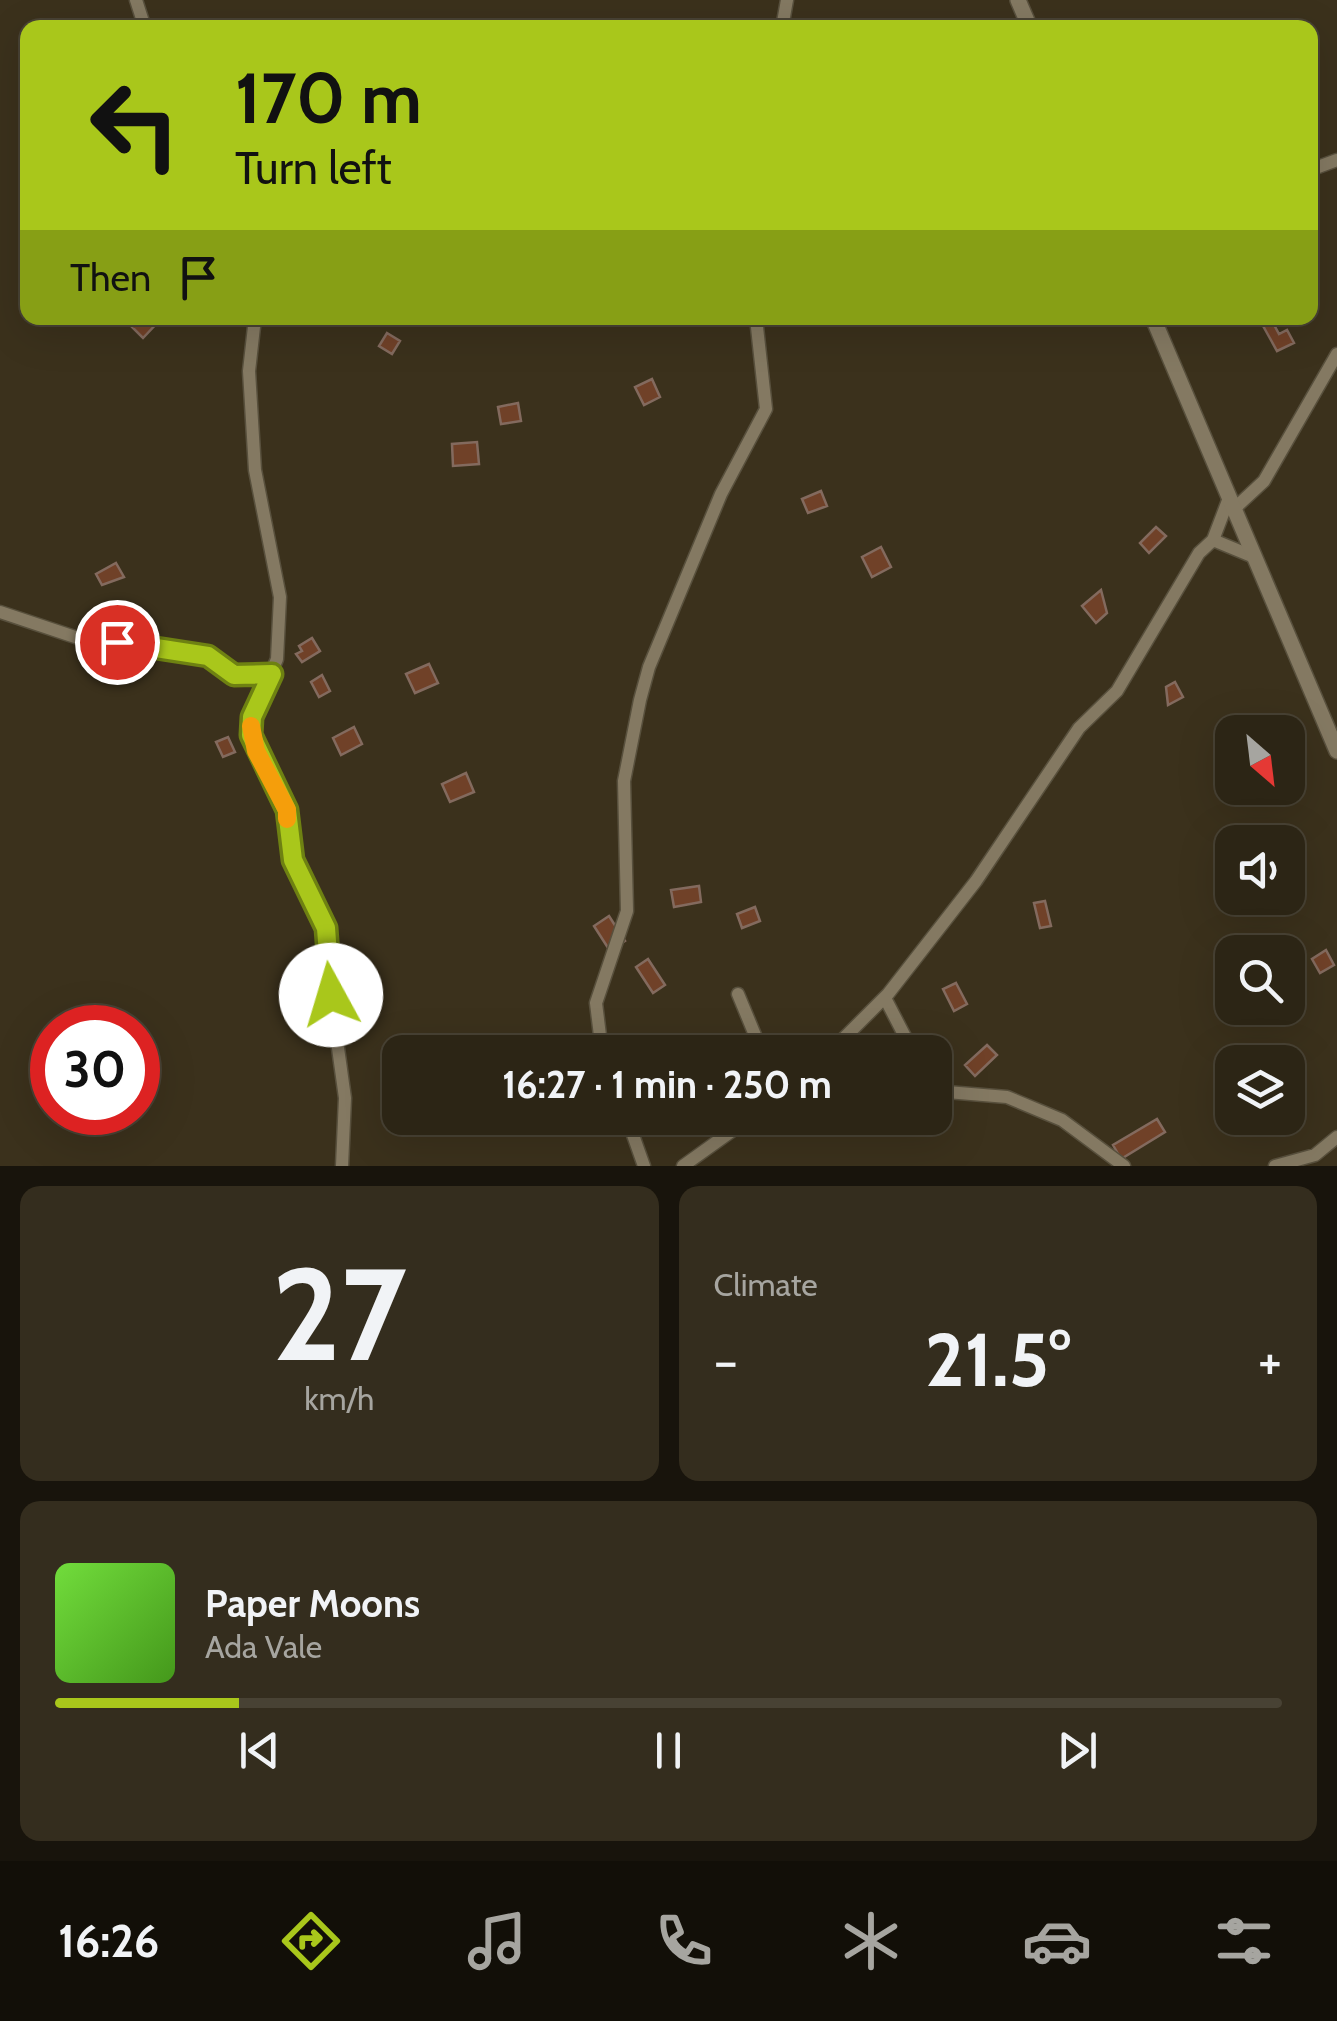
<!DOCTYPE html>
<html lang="en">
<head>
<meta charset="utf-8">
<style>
  body { margin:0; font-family:Cabin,sans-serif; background:#342d1e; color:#f1f3f6; height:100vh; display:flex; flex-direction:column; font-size:38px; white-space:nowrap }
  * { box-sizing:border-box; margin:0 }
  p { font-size:32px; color:#a6a5a0 }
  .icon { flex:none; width:55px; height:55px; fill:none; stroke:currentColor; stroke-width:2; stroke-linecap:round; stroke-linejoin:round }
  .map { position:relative; height:1166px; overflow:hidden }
  .drawer { display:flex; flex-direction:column; gap:20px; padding:20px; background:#18140c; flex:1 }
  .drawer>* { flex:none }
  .hud { position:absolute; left:20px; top:20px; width:1298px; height:305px; border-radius:20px; box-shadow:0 10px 40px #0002,0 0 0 2px #484234; background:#a9c71b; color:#111; overflow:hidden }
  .needle { width:65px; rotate:152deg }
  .tools { position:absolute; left:1215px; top:715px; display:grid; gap:20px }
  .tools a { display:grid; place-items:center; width:90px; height:90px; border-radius:20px; background:#2c2515; box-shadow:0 10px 40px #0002,0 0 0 2px #484234; font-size:50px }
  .speed { position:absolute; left:30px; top:1005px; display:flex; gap:20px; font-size:50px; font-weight:700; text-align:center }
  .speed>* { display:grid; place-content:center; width:130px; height:130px; border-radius:50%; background:#2c2515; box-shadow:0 10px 40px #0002,0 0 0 2px #484234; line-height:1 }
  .speed .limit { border:15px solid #d22; background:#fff; color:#111 }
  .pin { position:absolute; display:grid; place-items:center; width:85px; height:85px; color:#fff; margin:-42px; border:5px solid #fff; border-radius:50%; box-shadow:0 2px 10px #0007 }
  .me { position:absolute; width:110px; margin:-55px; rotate:354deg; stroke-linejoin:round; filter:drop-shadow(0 0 8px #0008) }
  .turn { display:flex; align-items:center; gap:35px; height:210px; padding:0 50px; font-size:45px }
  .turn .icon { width:130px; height:130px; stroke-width:2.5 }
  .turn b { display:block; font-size:70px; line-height:85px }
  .then { display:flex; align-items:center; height:95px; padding:0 50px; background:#0003; gap:20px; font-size:38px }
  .big { font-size:75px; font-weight:700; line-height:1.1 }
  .drawer .widget { flex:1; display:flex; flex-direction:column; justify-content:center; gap:15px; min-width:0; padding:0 35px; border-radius:20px; background:#342d1e }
  .drawer .dial { align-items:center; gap:0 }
  .dial b { font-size:130px; line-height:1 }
  .song { display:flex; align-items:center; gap:30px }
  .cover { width:120px; height:120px; border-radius:15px; background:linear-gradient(135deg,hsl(100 70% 55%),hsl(100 70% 35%)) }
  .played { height:10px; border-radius:5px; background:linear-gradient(90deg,#a9c71b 15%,#484234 15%) }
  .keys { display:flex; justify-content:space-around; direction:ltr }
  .heat { display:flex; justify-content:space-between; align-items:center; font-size:55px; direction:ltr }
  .drawer .tiles { flex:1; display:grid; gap:20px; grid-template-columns:1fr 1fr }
  .widget:last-child { grid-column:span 2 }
  .trip { position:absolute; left:382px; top:1035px; width:570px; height:100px; border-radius:20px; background:#2c2515; box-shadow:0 10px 40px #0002,0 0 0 2px #484234; font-weight:700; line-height:100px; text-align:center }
  .tab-bar { display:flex; height:160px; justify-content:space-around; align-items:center; background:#120f08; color:#a6a5a0 }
  .tab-bar .icon { width:70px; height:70px }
  .tab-bar .selected { color:#a9c71b }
  .tab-bar b { font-size:45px; color:#f1f3f6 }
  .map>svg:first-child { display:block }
</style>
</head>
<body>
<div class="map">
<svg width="1337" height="1166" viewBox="0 0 1337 1166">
  <rect width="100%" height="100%" fill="#3b311c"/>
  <!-- building -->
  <path fill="#704128" stroke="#836a5e" stroke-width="2.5" d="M 141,318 L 160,320 L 143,338 L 132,327 Z
    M 1271,319 L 1279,334 L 1287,330 L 1294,343 L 1277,351 L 1262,324 Z
    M 387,333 L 400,341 L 392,354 L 379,346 Z
    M 652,379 L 660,397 L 644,405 L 635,387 Z
    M 518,403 L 521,421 L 501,424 L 498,407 Z
    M 477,442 L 479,464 L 453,466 L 452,444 Z
    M 821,491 L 827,506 L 808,513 L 802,499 Z
    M 1156,527 L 1166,536 L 1149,553 L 1140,543 Z
    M 881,547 L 891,567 L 872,577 L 862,557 Z
    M 116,563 L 124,577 L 102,585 L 96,574 Z
    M 1101,590 L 1107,613 L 1096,623 L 1082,606 Z
    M 312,638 L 320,651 L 302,662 L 296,654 L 302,651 L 299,646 Z
    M 429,664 L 438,683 L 415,693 L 406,674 Z
    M 322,675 L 330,691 L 319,697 L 311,682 Z
    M 1175,682 L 1183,697 L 1168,705 L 1166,687 Z
    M 354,727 L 362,744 L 341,755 L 333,738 Z
    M 228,737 L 235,752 L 223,757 L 216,742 Z
    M 466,773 L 474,792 L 450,802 L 442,784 Z
    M 699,886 L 701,902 L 674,907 L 671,890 Z
    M 1045,901 L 1051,926 L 1040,928 L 1034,903 Z
    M 755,907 L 760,921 L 742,928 L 737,914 Z
    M 609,916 L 625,941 L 610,951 L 594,926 Z
    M 1326,950 L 1334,965 L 1320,973 L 1312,959 Z
    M 648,959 L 665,985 L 653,993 L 636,967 Z
    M 956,983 L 967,1004 L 954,1011 L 943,989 Z
    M 987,1045 L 997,1055 L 975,1076 L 965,1065 Z
    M 1157,1119 L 1165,1132 L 1121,1159 L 1113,1145 Z"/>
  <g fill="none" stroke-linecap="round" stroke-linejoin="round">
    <!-- minor casing -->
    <g stroke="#58503d" stroke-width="15">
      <path id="minor" d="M 136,0 L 145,28
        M 782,28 L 787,0
        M 1310,170 L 1337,160
        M 255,318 L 249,371 L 255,470 L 280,597 L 277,659 L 252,717 L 251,735 L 287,810 L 293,860 L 326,928 L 325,955 L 345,1098 L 342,1166
        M 1234,509 L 1264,481 L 1337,354
        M 1213,540 L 1254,557
        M 0,612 L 84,640 L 188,651 L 209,656 L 234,675 L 273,674
        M 738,994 L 762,1052
        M 885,998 L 913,1052
        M 602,1052 L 596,1003 L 627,911 L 624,781 L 640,700 L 649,667 L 721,494 L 766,409 L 756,318
        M 830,1052 L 888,994 L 976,881 L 1079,728 L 1117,691 L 1199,553 L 1213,540 L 1229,498
        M 935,1091 L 1007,1097 L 1062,1120 L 1124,1166
        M 627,1118 L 644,1166
        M 683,1166 L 750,1118
        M 1275,1166 L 1315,1155 L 1337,1137"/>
    </g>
    <!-- tertiary casing -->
    <g stroke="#58503d" stroke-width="18">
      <path id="tertiary" d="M 1018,0 L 1030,28
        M 1153,318 L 1337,751"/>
    </g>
    <!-- minor -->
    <use href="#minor" stroke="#847962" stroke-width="12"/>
    <!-- tertiary -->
    <use href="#tertiary" stroke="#847962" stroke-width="15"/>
  </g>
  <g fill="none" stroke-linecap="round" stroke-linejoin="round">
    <!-- route casing -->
    <g stroke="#6e8112" stroke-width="25">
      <path id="route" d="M 117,642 L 208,656 L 234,675 L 272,674 L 252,717 L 251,735 L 287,810 L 293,860 L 326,928 L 331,995"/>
    </g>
    <!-- route -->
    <use href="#route" stroke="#a9c71b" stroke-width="18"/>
    <!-- slow -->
    <path stroke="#f59e0b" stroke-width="18" d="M 251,726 L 256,751 L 287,810 L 287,819"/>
  </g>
</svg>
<div class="tools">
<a><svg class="needle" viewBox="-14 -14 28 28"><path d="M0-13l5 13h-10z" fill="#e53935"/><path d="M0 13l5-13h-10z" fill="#a6a5a0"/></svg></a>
<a><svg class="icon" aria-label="sound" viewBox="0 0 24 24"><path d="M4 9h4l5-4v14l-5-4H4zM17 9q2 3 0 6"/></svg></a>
<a><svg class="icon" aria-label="search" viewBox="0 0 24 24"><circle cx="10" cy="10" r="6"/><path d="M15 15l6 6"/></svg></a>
<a><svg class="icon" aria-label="layers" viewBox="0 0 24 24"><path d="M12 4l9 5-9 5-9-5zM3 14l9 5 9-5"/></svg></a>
</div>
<div class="speed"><div class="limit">30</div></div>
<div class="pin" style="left:117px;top:642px;background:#d93025"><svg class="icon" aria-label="arrive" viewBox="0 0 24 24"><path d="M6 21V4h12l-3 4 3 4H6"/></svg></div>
<svg class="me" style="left:331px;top:995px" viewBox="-20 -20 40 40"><circle r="19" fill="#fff"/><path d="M0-13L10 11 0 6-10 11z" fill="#a9c71b"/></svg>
<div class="trip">16:27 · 1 min · 250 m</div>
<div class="hud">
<div class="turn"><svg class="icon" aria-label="left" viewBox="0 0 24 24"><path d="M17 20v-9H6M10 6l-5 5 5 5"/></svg><div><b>170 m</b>Turn left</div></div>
<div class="then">Then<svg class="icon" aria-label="arrive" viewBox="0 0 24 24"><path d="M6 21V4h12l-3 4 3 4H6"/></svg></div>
</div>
</div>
<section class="drawer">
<div class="tiles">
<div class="widget dial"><b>27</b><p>km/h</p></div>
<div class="widget"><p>Climate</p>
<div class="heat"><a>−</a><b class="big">21.5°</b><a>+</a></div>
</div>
<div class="widget">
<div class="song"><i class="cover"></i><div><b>Paper Moons</b><p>Ada Vale</p></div></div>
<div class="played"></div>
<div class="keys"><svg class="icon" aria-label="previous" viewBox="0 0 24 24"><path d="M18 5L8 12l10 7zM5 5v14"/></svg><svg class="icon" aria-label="pause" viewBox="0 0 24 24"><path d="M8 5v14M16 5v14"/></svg><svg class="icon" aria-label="next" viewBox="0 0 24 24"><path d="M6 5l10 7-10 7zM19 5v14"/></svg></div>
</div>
</div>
</section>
<nav class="tab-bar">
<b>16:26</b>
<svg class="icon selected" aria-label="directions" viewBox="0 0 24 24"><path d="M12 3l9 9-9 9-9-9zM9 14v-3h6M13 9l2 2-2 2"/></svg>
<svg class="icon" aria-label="music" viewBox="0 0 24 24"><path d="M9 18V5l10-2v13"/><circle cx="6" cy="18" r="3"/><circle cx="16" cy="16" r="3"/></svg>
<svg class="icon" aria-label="phone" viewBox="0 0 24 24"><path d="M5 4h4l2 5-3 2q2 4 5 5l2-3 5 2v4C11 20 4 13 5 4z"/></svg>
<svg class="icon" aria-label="climate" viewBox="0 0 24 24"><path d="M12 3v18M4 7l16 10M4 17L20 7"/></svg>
<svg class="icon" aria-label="car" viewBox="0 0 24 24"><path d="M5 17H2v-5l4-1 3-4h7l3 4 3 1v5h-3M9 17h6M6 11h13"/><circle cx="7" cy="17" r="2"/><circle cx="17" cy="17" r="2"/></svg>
<svg class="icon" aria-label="filters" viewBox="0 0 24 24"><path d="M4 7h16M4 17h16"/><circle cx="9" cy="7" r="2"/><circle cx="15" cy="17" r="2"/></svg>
</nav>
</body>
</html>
